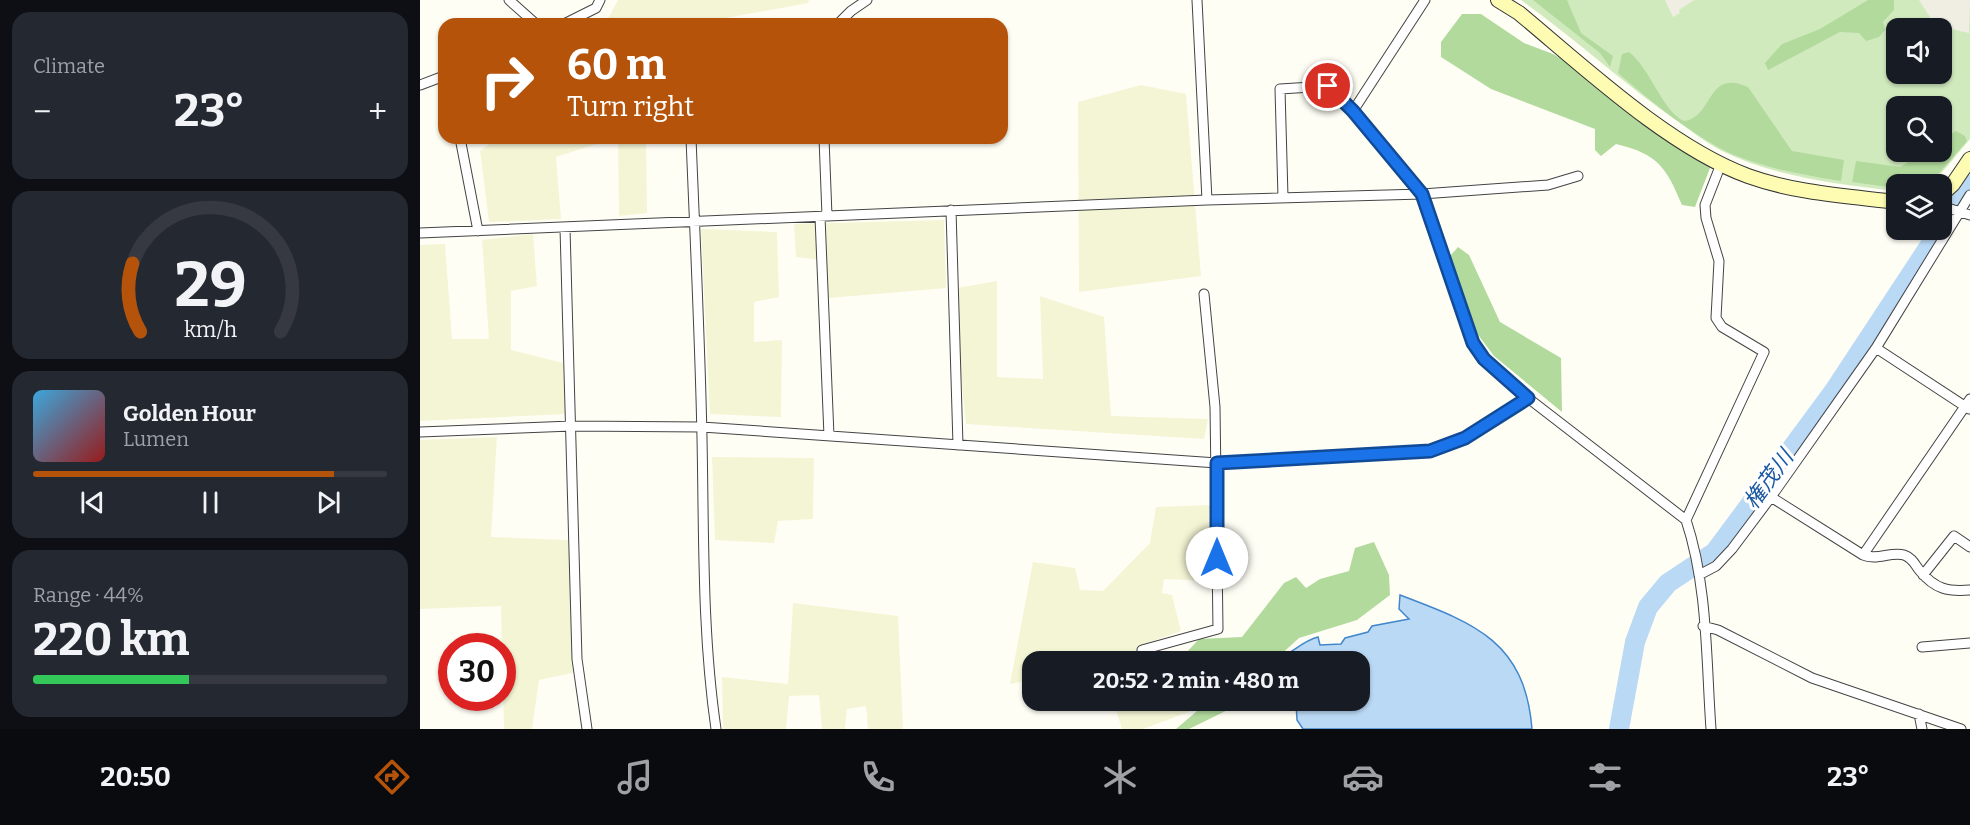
<!DOCTYPE html>
<html lang="en">
<head>
<meta charset="utf-8">
<style>
  body { margin:0; font-family:Bitter,"Noto Sans JP",serif; background:#242831; color:#f1f3f6; height:100vh; display:flex; flex-direction:column; font-size:22px; white-space:nowrap }
  * { box-sizing:border-box; margin:0 }
  p { font-size:20px; color:#9ea1a6 }
  .icon { flex:none; width:33px; height:33px; fill:none; stroke:currentColor; stroke-width:2; stroke-linecap:round; stroke-linejoin:round }
  .map { position:relative; flex:1; overflow:hidden }
  .side { display:flex; flex-direction:column; gap:12px; padding:12px; background:#0d0f14; width:420px }
  .side>* { flex:none }
  .banner { position:absolute; left:18px; top:18px; width:570px; height:126px; border-radius:18px; box-shadow:0 2px 4px #0004; background:#b45309; color:#fff; overflow:hidden }
  .controls { position:absolute; left:1466px; top:18px; display:grid; gap:12px }
  .controls a { display:grid; place-items:center; width:66px; height:66px; border-radius:12px; background:#171b24; box-shadow:0 2px 4px #0004; font-size:30px }
  .speed { position:absolute; left:18px; top:633px; display:flex; gap:12px; font-size:30px; font-weight:700; text-align:center }
  .speed>* { display:grid; place-content:center; width:78px; height:78px; border-radius:50%; background:#171b24; box-shadow:0 2px 4px #0004; line-height:1 }
  .speed .limit { border:9px solid #d22; background:#fff; color:#111 }
  .pin { position:absolute; display:grid; place-items:center; width:51px; height:51px; color:#fff; margin:-26px; border:3px solid #fff; border-radius:50%; box-shadow:0 2px 6px #0007 }
  .me { position:absolute; width:66px; margin:-33px; rotate:0deg; stroke-linejoin:round; filter:drop-shadow(0 0 4px #0008) }
  .turn { display:flex; align-items:center; gap:21px; height:126px; padding:0 30px; font-size:27px }
  .turn .icon { width:78px; height:78px; stroke-width:2.5 }
  .turn b { display:block; font-size:42px; line-height:51px }
  .big { font-size:45px; font-weight:700; line-height:1.1 }
  .side .widget { flex:1; display:flex; flex-direction:column; justify-content:center; gap:9px; min-width:0; padding:0 21px; border-radius:18px; background:#242831 }
  .side .dial { align-items:center; gap:0 }
  .dial svg { height:156px; overflow:visible; fill:none; stroke:#363941; stroke-width:7; stroke-linecap:round; text-anchor:middle }
  .dial text { fill:#f1f3f6; stroke:none }
  .song { display:flex; align-items:center; gap:18px }
  .cover { width:72px; height:72px; border-radius:9px; background:linear-gradient(135deg,hsl(200 70% 55%),hsl(0 70% 35%)) }
  .played { height:6px; border-radius:3px; background:linear-gradient(90deg,#b45309 85%,#363941 85%) }
  .keys { display:flex; justify-content:space-around; direction:ltr }
  .heat { display:flex; justify-content:space-between; align-items:center; font-size:33px; direction:ltr }
  .charge { height:9px; border-radius:4px; background:linear-gradient(90deg,#34c759 44%,#363941 0) }
  .trip { position:absolute; left:602px; top:651px; width:348px; height:60px; border-radius:18px; background:#171b24; box-shadow:0 2px 4px #0004; font-weight:700; line-height:60px; text-align:center }
  .tabs { display:flex; height:96px; justify-content:space-around; align-items:center; background:#090b0e; color:#9ea1a6 }
  .tabs .icon { width:42px; height:42px }
  .tabs .on { color:#b45309 }
  .tabs b { font-size:27px; color:#f1f3f6 }
  main { display:flex; flex:1; min-height:0 }
  .map>svg:first-child { display:block }
</style>
</head>
<body>
<main>
<section class="side">
<div class="widget"><p>Climate</p>
<div class="heat"><a>−</a><b class="big">23°</b><a>+</a></div>
</div>
<div class="widget dial"><svg viewBox="0 0 100 80">
<path d="M14 69A42 42 0 1 1 86 69"/>
<path d="M14 69A42 42 0 0 1 10 34" stroke="#b45309"/>
<text x="50" y="56" font-size="32" font-weight="700">29</text>
<text x="50" y="72" font-size="11">km/h</text>
</svg></div>
<div class="widget">
<div class="song"><i class="cover"></i><div><b>Golden Hour</b><p>Lumen</p></div></div>
<div class="played"></div>
<div class="keys"><svg class="icon" aria-label="previous" viewBox="0 0 24 24"><path d="M18 5L8 12l10 7zM5 5v14"/></svg><svg class="icon" aria-label="pause" viewBox="0 0 24 24"><path d="M8 5v14M16 5v14"/></svg><svg class="icon" aria-label="next" viewBox="0 0 24 24"><path d="M6 5l10 7-10 7zM19 5v14"/></svg></div>
</div>
<div class="widget"><p>Range · 44%</p><b class="big">220 km</b><div class="charge"></div></div>
</section>
<div class="map">
<svg width="1550" height="729" viewBox="0 0 1550 729">
  <rect width="100%" height="100%" fill="#fffef5"/>
  <!-- farmland -->
  <path fill="#f4f5d5" d="M 198,0 L 389,0 L 388,3 L 273,24 L 176,24 L 189,17 Z
    M 721,85 L 766,94 L 781,276 L 659,292 L 658,102 Z
    M 78,138 L 195,138 L 136,157 L 141,219 L 69,222 L 60,151 Z
    M 198,138 L 226,138 L 227,213 L 199,216 Z
    M 524,220 L 526,288 L 409,298 L 402,260 L 376,257 L 374,224 Z
    M 281,229 L 357,232 L 359,297 L 334,302 L 334,342 L 362,340 L 361,417 L 290,414 Z
    M 113,234 L 117,286 L 91,291 L 91,350 L 143,363 L 145,414 L 0,421 L 0,245 L 25,244 L 32,339 L 69,339 L 62,240 Z
    M 577,281 L 577,377 L 623,379 L 620,296 L 684,317 L 691,416 L 788,419 L 784,439 L 546,424 L 532,289 Z
    M 77,437 L 71,537 L 148,540 L 157,672 L 119,680 L 112,729 L 84,729 L 81,606 L 0,609 L 0,440 Z
    M 292,457 L 394,458 L 393,519 L 358,521 L 354,543 L 295,540 Z
    M 791,505 L 791,581 L 744,579 L 742,593 L 752,595 L 761,631 L 724,644 L 730,661 L 612,662 L 612,680 L 590,684 L 613,562 L 655,568 L 660,590 L 683,591 L 730,543 L 736,507 Z
    M 373,603 L 478,616 L 483,729 L 448,729 L 446,706 L 427,709 L 425,729 L 402,729 L 399,695 L 369,696 L 366,729 L 303,729 L 302,677 L 368,684 Z
    M 693,701 L 769,701 L 771,711 L 723,729 L 702,729 Z"/>
  <!-- green -->
  <path fill="#d0eabe" fill-rule="evenodd" d="M 1101,0 L 1550,0 L 1550,139 L 1512,184 L 1476,184 L 1476,191 C 1418,184 1355,177 1302,151 C 1288,144 1274,133 1260,123 C 1205,85 1156,39 1101,0 ZM 1476,28 L 1521,28 L 1521,74 L 1476,74 ZM 1476,106 L 1521,106 L 1521,152 L 1476,152 Z"/>
  <!-- forest -->
  <path fill="#b2da9d" d="M 1113,0 L 1147,0 L 1161,33 L 1193,56 L 1190,67 L 1180,53 Z
    M 1448,0 L 1474,0 L 1474,10 L 1463,22 L 1465,30 L 1459,37 L 1446,41 L 1439,33 L 1420,32 L 1348,70 L 1345,63 L 1362,44 L 1400,29 Z
    M 1042,14 L 1061,14 L 1104,43 L 1133,54 L 1155,67 L 1235,133 L 1284,160 L 1290,168 L 1275,207 L 1262,205 C 1246,167 1238,154 1196,144 L 1181,156 L 1175,150 L 1175,129 L 1071,89 L 1021,57 L 1021,42 Z
    M 1209,52 C 1230,68 1243,112 1264,121 C 1294,117 1286,68 1328,87 L 1372,151 L 1424,160 L 1421,181 C 1384,175 1349,169 1314,155 C 1277,139 1229,100 1198,73 L 1202,54 Z
    M 1536,131 L 1545,136 L 1547,141 L 1520,172 L 1506,184 L 1476,184 L 1476,188 L 1432,182 L 1436,161 L 1480,167 L 1505,152 L 1521,152 L 1521,141 Z
    M 1038,247 L 1049,255 L 1080,322 L 1141,358 L 1142,412 L 1074,356 L 1056,332 L 1030,256 Z
    M 954,542 L 969,575 L 970,595 L 937,620 L 879,638 L 857,658 L 858,661 L 768,661 L 765,654 L 779,639 L 822,637 L 864,583 L 876,577 L 886,588 L 900,579 L 929,571 L 935,548 Z
    M 777,701 L 777,700 L 826,701 L 769,729 L 756,729 L 777,711 Z"/>
  <!-- plaza -->
  <path fill="#f0eee2" d="M 1245,0 L 1274,0 L 1259,10 L 1260,13 L 1253,17 Z
    M 1499,0 L 1550,0 L 1549,33 L 1515,25 Z"/>
  <!-- water -->
  <path fill="#bad9f5" stroke="#4287cb" stroke-width="1.5" d="M 980,595 C 1054,623 1105,641 1112,729 L 883,729 L 877,720 L 876,702 L 939,700 L 939,662 L 863,661 L 863,656 C 876,650 883,641 898,637 L 900,645 L 921,644 L 925,638 L 948,632 L 952,626 L 989,619 L 979,609 Z"/>
  <g fill="none" stroke-linecap="round" stroke-linejoin="round">
    <!-- river -->
    <path stroke="#bad9f5" stroke-width="20" d="M 1540,199 L 1550,185
      M 1199,729 L 1215,642 L 1228,607 L 1248,583 L 1295,552 L 1414,391 L 1520,230"/>
    <!-- street casing -->
    <g stroke="#444" stroke-width="11">
      <path id="street" d="M 89,0 L 116,24
        M 777,0 L 787,200 L 1002,194 L 1128,185 L 1158,176
        M 1005,0 L 933,111 L 1002,194 L 1053,343 L 1064,359 L 1108,398 L 1266,520 C 1288,586 1286,660 1291,729
        M 144,24 L 176,8 L 180,0
        M 418,24 L 431,11 L 447,0
        M 0,85 L 24,76
        M 40,138 L 58,231
        M 271,138 C 275,238 280,338 282,438 C 284,535 282,633 296,729
        M 404,138 L 407,216
        M 863,197 L 860,89 L 908,86 L 933,111
        M 1521,206 L 1550,215
        M 531,210 L 538,445
        M 400,217 L 409,436
        M 145,228 L 157,659 L 167,729
        M 0,233 L 787,200
        M 1456,348 L 1549,409
        M 0,432 L 152,426 L 282,427 L 797,463 L 1010,451 L 1045,438 L 1108,398
        M 1351,497 L 1443,555 C 1457,561 1471,551 1484,555 C 1493,558 1495,565 1500,571 C 1515,589 1528,592 1550,590
        M 1266,520 L 1344,352 L 1302,327 L 1296,318 L 1299,261 L 1286,218 L 1285,205 L 1301,164
        M 1443,555 L 1550,399
        M 1279,575 L 1296,566 L 1312,549 L 1351,497 L 1456,348 L 1550,195
        M 1503,575 L 1534,536 L 1550,547
        M 1283,626 L 1298,630 L 1392,678 L 1541,729
        M 1502,647 L 1550,643
        M 722,650 L 798,629 L 795,407 L 784,294
        M 1499,714 L 1502,729"/>
    </g>
    <!-- secondary casing -->
    <g stroke="#333" stroke-width="16">
      <path id="secondary" d="M 1078,0 L 1099,13 C 1164,67 1249,147 1328,176 C 1375,193 1427,196 1476,202
        M 1521,195 L 1533,184 L 1550,159"/>
    </g>
    <!-- street -->
    <use href="#street" stroke="#fff" stroke-width="9"/>
    <!-- secondary -->
    <use href="#secondary" stroke="#fdfcb2" stroke-width="14"/>
  </g>
  <g fill="none" stroke-linecap="round" stroke-linejoin="round">
    <!-- route casing -->
    <g stroke="#114b97" stroke-width="15">
      <path id="route" d="M 797,558 L 797,463 L 1010,451 L 1045,438 L 1108,398 L 1064,359 L 1053,343 L 1002,194 L 933,111 L 908,86"/>
    </g>
    <!-- route -->
    <use href="#route" stroke="#1a73e8" stroke-width="10"/>
  </g>
  <g text-anchor="middle" stroke-width="6" stroke-linejoin="round" paint-order="stroke">
    <!-- water labels -->
    <g font-size="22" font-style="italic" fill="#1b59a2" stroke="#fff">
      <text transform="translate(1348 479) rotate(-54)" y="8">権茂川</text>
    </g>
  </g>
</svg>
<div class="controls">
<a><svg class="icon" aria-label="sound" viewBox="0 0 24 24"><path d="M4 9h4l5-4v14l-5-4H4zM17 9q2 3 0 6"/></svg></a>
<a><svg class="icon" aria-label="search" viewBox="0 0 24 24"><circle cx="10" cy="10" r="6"/><path d="M15 15l6 6"/></svg></a>
<a><svg class="icon" aria-label="layers" viewBox="0 0 24 24"><path d="M12 4l9 5-9 5-9-5zM3 14l9 5 9-5"/></svg></a>
</div>
<div class="speed"><div class="limit">30</div></div>
<div class="pin" style="left:908px;top:86px;background:#d93025"><svg class="icon" aria-label="arrive" viewBox="0 0 24 24"><path d="M6 21V4h12l-3 4 3 4H6"/></svg></div>
<svg class="me" style="left:797px;top:558px" viewBox="-20 -20 40 40"><circle r="19" fill="#fff"/><path d="M0-13L10 11 0 6-10 11z" fill="#1a73e8"/></svg>
<div class="trip">20:52 · 2 min · 480 m</div>
<div class="banner">
<div class="turn"><svg class="icon" aria-label="right" viewBox="0 0 24 24"><path d="M7 20v-9h11M14 6l5 5-5 5"/></svg><div><b>60 m</b>Turn right</div></div>
</div>
</div>
</main>
<nav class="tabs">
<b>20:50</b>
<svg class="icon on" aria-label="directions" viewBox="0 0 24 24"><path d="M12 3l9 9-9 9-9-9zM9 14v-3h6M13 9l2 2-2 2"/></svg>
<svg class="icon" aria-label="music" viewBox="0 0 24 24"><path d="M9 18V5l10-2v13"/><circle cx="6" cy="18" r="3"/><circle cx="16" cy="16" r="3"/></svg>
<svg class="icon" aria-label="phone" viewBox="0 0 24 24"><path d="M5 4h4l2 5-3 2q2 4 5 5l2-3 5 2v4C11 20 4 13 5 4z"/></svg>
<svg class="icon" aria-label="climate" viewBox="0 0 24 24"><path d="M12 3v18M4 7l16 10M4 17L20 7"/></svg>
<svg class="icon" aria-label="car" viewBox="0 0 24 24"><path d="M5 17H2v-5l4-1 3-4h7l3 4 3 1v5h-3M9 17h6M6 11h13"/><circle cx="7" cy="17" r="2"/><circle cx="17" cy="17" r="2"/></svg>
<svg class="icon" aria-label="filters" viewBox="0 0 24 24"><path d="M4 7h16M4 17h16"/><circle cx="9" cy="7" r="2"/><circle cx="15" cy="17" r="2"/></svg>
<b>23°</b>
</nav>
</body>
</html>
